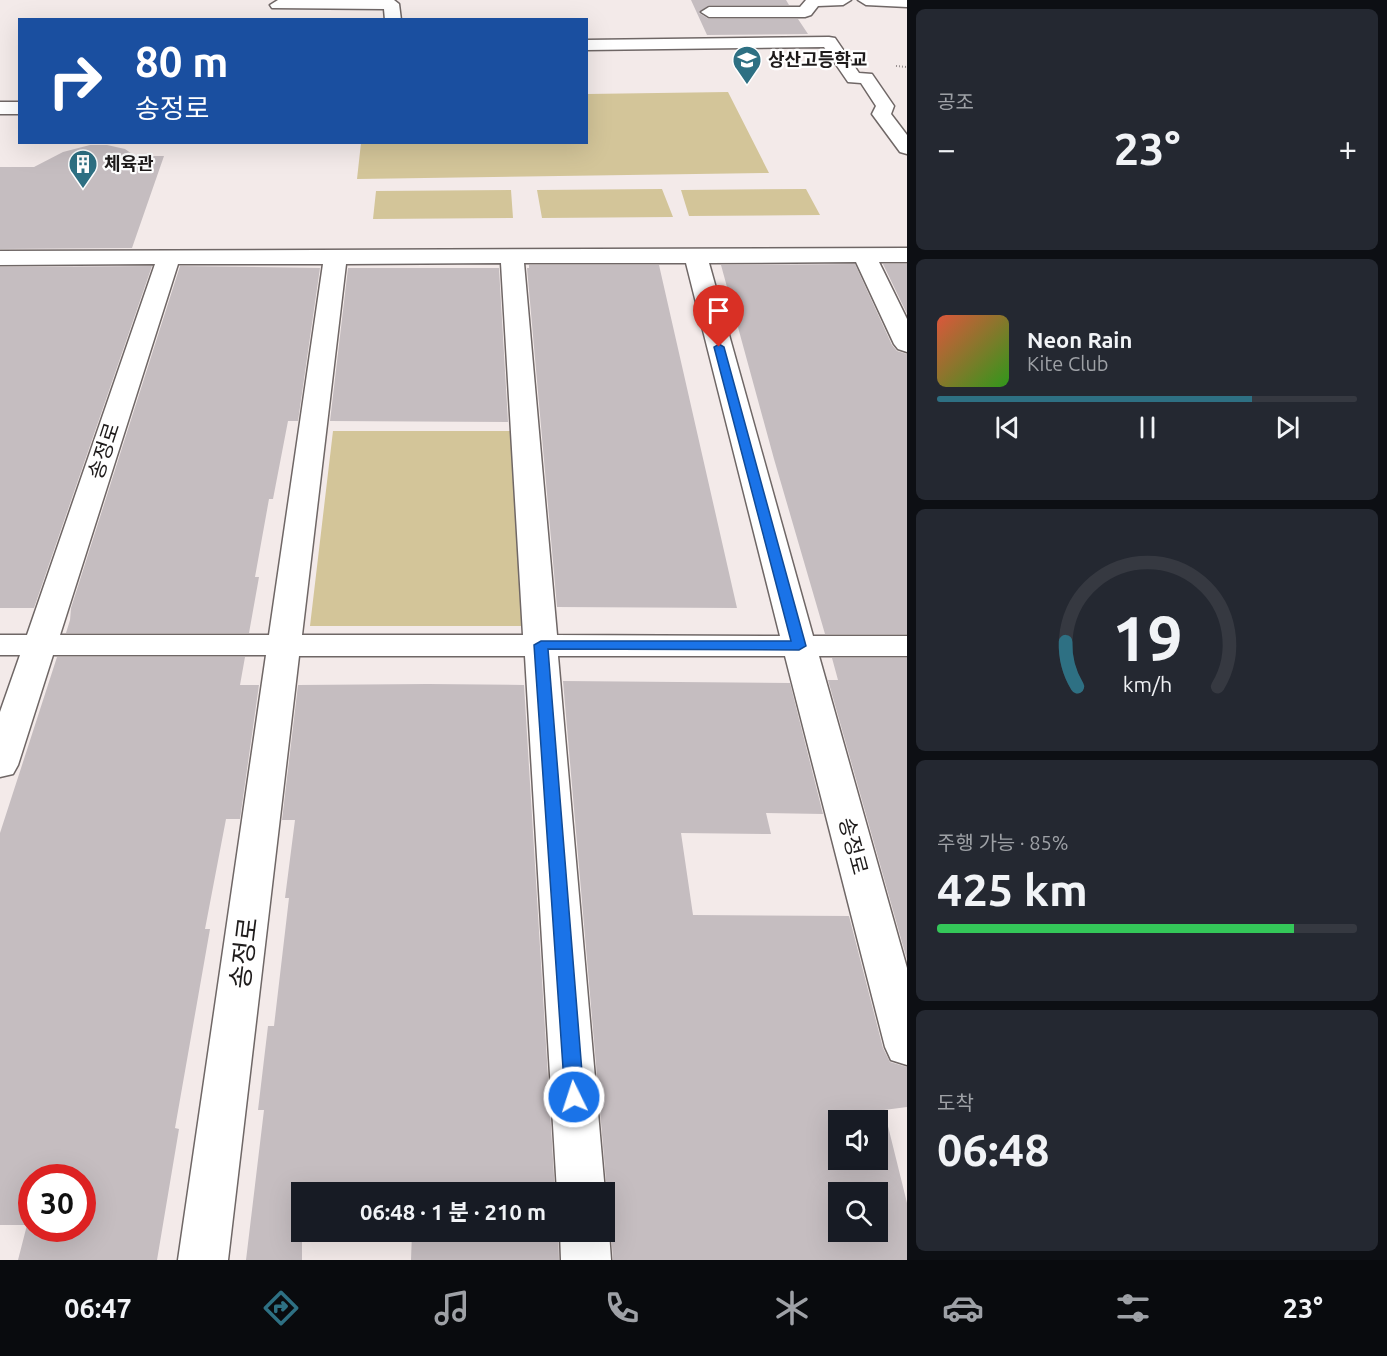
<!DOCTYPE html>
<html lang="ko">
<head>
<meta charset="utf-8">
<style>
  body { margin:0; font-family:Ubuntu,"Noto Sans KR",sans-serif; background:#242831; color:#f1f3f6; height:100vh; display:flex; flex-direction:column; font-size:22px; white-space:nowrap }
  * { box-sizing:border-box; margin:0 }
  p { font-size:20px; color:#9ea1a6 }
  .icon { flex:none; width:33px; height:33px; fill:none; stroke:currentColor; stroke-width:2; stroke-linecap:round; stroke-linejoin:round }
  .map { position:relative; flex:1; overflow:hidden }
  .sheet { display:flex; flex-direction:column; gap:9px; padding:9px; background:#0d0f14; width:480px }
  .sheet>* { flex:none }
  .banner { position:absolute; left:18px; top:18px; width:570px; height:126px; border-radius:0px; box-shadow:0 6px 24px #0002; background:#1a4fa0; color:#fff; overflow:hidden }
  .tools { position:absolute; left:828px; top:1110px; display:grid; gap:12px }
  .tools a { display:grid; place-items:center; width:60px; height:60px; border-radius:0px; background:#171b24; box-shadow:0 6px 24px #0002; font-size:30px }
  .speed { position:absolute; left:18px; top:1164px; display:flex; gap:12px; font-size:30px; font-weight:700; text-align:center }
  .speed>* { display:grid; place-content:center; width:78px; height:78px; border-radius:50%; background:#171b24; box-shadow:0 6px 24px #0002; line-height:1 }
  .speed .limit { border:9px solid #d22; background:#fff; color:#111 }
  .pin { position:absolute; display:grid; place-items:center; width:51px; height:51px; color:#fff; margin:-62px -26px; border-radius:50% 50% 50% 0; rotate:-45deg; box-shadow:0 0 6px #0007 }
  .pin .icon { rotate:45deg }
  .me { position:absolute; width:66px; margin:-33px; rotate:356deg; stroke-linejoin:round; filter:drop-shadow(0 0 4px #0008) }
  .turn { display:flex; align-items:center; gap:21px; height:126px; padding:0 18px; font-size:27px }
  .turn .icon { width:78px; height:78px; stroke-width:2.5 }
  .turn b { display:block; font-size:42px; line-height:51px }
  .big { font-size:45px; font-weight:700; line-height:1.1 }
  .sheet .tile { flex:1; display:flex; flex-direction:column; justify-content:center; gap:9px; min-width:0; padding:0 21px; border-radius:9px; background:#242831 }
  .sheet .dial { align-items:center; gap:0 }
  .dial svg { height:156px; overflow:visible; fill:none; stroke:#363941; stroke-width:7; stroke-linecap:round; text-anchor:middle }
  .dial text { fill:#f1f3f6; stroke:none }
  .song { display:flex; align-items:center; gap:18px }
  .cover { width:72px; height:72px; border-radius:9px; background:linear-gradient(135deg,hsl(10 70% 55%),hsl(110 70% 35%)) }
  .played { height:6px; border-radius:3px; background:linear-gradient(90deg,#2e7083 75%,#363941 75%) }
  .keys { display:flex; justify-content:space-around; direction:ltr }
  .heat { display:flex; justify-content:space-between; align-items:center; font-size:33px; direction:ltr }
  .charge { height:9px; border-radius:4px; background:linear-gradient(90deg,#34c759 85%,#363941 0) }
  .trip { position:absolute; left:291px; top:1182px; width:324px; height:60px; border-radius:0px; background:#171b24; box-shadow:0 6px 24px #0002; font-weight:700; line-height:60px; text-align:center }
  .dock { display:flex; height:96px; justify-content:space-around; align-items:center; background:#090b0e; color:#9ea1a6 }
  .dock .icon { width:42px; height:42px }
  .dock .current { color:#2e7083 }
  .dock b { font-size:27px; color:#f1f3f6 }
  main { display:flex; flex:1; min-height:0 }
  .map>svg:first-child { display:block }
</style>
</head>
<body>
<main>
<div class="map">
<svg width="907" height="1260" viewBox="0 0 907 1260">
  <rect width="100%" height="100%" fill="#f3eae9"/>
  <!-- green -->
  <path fill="#d3c599" d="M 728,92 L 769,173 L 357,179 L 361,143 L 586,142 L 587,94 Z
    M 662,189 L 673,217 L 542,218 L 537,190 Z
    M 806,189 L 820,215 L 689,216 L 681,190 Z
    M 511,190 L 513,218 L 373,219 L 376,191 Z
    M 333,431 L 513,431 L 524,626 L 310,626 Z"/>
  <!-- building -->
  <path fill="#c5bdc0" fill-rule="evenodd" d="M 691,0 L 786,0 L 789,5 L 709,5 L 699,13 L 709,19 L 798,19 L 808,34 L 707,35 Z
    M 90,145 L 107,145 L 125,149 L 135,156 L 164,156 L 132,248 L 0,249 L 0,167 L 34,167 L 63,152 Z
    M 855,264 L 892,345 L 897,351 L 907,354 L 907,634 L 825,634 L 774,459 L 721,265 Z
    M 883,264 L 907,264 L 907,314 Z
    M 529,265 L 659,265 L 737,608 L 557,607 L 527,268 L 529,268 Z
    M 152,266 L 34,608 L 0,608 L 0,267 Z
    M 180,266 L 320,268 L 298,421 L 288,421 L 273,499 L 269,499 L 255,577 L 259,577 L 249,633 L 66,633 L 70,620 L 71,608 Z
    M 348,268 L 499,268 L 508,422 L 330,421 Z
    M 57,657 L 245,657 L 240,685 L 259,685 L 240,819 L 226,819 L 205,929 L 210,929 L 175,1128 L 179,1129 L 157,1260 L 18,1260 L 27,1225 L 0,1225 L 0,833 ZM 32,1178 L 82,1178 L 82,1228 L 32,1228 Z
    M 832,658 L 907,658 L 907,960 L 828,680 L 838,680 Z
    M 563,681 L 790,683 L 823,814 L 766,813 L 771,834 L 681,833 L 693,915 L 849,916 L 883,1048 L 890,1062 L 907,1067 L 907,1107 L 884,1110 L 907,1203 L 907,1260 L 613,1260 L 611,1232 L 604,1221 L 604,1194 L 607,1192 ZM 838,1120 L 878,1120 L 878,1160 L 838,1160 ZM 838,1192 L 878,1192 L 878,1232 L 838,1232 Z
    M 428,684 L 524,685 L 555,1192 L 302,1192 L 302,1260 L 246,1260 L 264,1110 L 258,1110 L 268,1026 L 274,1026 L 289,898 L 285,898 L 295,820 L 282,820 L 298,685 Z
    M 412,1232 L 558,1232 L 559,1260 L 411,1260 Z"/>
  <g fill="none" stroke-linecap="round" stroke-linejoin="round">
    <!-- minor casing -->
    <g stroke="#6f6766" stroke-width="3">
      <path id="minor" d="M 278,0 L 394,0 L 399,4 L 401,20 L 385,20 L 384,9 L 272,8 L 270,5 Z
        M 806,0 L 851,0 L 843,5 L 818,6 L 811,15 L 805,17 L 709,17 L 701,12 L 709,7 L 800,7 Z
        M 858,0 L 907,0 L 907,7 L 866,5 Z
        M 829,37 L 835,38 L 859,73 L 872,74 L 894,106 L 891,114 L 907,135 L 907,154 L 900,152 L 872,114 L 876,106 L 861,83 L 848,82 L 824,47 L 586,50 L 586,40 Z
        M 0,102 L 20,102 L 20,114 L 0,114 Z
        M 907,248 L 907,262 L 879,262 L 907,319 L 907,352 L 898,349 L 894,344 L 856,262 L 709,263 L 813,636 L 907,636 L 907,656 L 819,656 L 907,968 L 907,1065 L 891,1060 L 885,1047 L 785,656 L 558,656 L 605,1192 L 557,1192 L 525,656 L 299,656 L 228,1260 L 178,1260 L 266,655 L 53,655 L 18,765 L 13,774 L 0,777 L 0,712 L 20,655 L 0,655 L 0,635 L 27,635 L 155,264 L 0,265 L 0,251 ZM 501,263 L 523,635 L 302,635 L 346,264 ZM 524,263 L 686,263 L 780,636 L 557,635 ZM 178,264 L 323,264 L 269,635 L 60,635 Z
        M 604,1223 L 609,1232 L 611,1260 L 561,1260 L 560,1232 L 604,1232 Z"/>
    </g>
    <!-- path -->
    <path stroke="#938c8c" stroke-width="2" stroke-dasharray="1 2" stroke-linecap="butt" d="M 72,20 L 74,18
      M 896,66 L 907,67"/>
    <!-- minor -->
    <use href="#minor" fill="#fff" fill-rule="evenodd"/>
  </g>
  <!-- route -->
  <path fill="#1a73e8" stroke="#114b97" stroke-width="1.5" d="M 719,344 L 724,347 L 806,646 L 799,650 L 548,649 L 584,1097 L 581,1103 L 574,1105 L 568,1103 L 565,1097 L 534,645 L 541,641 L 791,641 L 714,347 Z"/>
  <!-- icons -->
  <defs>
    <g id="school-pin" transform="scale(1.5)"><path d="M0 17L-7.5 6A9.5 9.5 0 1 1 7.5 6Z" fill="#2e7083" stroke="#fff"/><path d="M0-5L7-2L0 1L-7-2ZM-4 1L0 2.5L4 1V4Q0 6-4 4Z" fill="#fff"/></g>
    <g id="building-pin" transform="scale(1.5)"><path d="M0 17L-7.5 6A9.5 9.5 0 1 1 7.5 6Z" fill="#2e7083" stroke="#fff"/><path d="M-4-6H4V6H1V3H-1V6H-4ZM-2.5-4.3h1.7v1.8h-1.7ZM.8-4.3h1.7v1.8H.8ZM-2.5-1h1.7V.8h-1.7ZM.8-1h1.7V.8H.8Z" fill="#fff"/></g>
  </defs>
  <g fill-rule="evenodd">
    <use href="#school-pin" x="747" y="60"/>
    <use href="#building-pin" x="83" y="164"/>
  </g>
  <g text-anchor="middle" stroke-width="4.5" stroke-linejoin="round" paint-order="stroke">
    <!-- far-poi labels -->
    <g font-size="18" font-weight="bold" fill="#1e1b1b" stroke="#fff" text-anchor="start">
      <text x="768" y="66">상산고등학교</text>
      <text x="104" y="170">체육관</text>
    </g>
    <!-- street labels -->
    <g font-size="21" fill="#1e1b1b" stroke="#fff">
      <text transform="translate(104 451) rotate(-72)" y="7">송정로</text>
      <text transform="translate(853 846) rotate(75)" y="7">송정로</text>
    </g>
    <!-- near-street labels -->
    <g font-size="26" fill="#1e1b1b" stroke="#fff">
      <text transform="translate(244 953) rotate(-83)" y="9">송정로</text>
    </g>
  </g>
</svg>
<div class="tools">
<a><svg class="icon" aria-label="sound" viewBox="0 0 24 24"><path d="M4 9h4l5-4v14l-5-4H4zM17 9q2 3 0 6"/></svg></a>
<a><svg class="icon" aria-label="search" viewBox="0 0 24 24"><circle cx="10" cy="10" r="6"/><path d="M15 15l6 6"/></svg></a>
</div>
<div class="speed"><div class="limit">30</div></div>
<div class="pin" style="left:719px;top:347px;background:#d93025"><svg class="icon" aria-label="arrive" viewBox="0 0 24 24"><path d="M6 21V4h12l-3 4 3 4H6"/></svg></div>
<svg class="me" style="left:574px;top:1097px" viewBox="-20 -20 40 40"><circle r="17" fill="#1a73e8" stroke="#fff" stroke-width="3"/><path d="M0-11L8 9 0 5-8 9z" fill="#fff"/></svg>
<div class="trip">06:48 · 1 분 · 210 m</div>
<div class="banner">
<div class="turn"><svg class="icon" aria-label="right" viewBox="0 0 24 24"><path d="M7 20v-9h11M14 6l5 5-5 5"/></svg><div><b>80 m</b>송정로</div></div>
</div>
</div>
<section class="sheet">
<div class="tile"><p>공조</p>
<div class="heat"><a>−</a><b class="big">23°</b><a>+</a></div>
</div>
<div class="tile">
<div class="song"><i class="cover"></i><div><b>Neon Rain</b><p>Kite Club</p></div></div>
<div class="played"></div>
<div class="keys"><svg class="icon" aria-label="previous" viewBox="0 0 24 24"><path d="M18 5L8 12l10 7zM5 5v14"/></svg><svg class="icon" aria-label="pause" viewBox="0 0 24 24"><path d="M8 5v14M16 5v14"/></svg><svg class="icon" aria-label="next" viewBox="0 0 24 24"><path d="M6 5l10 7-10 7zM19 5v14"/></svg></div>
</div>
<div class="tile dial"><svg viewBox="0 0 100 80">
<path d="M14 69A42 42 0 1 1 86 69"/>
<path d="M14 69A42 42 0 0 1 8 46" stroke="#2e7083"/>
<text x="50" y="56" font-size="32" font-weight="700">19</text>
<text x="50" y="72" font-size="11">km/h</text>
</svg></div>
<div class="tile"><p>주행 가능 · 85%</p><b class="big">425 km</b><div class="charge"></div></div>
<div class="tile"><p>도착</p><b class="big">06:48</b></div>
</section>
</main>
<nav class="dock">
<b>06:47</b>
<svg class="icon current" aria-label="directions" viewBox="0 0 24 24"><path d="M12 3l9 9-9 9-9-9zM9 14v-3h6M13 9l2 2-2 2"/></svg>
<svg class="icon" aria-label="music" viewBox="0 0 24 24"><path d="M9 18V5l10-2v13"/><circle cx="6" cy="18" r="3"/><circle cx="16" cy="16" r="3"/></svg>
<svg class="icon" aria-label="phone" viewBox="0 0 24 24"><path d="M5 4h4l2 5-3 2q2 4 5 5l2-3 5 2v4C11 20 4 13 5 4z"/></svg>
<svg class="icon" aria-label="climate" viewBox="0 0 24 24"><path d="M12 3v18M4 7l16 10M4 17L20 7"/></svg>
<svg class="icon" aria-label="car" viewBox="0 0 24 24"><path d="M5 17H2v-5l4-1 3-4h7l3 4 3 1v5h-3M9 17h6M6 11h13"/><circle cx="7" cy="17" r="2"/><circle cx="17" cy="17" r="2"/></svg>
<svg class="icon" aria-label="filters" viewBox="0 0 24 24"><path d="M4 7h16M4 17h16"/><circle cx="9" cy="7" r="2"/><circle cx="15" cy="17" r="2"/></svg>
<b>23°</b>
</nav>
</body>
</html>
